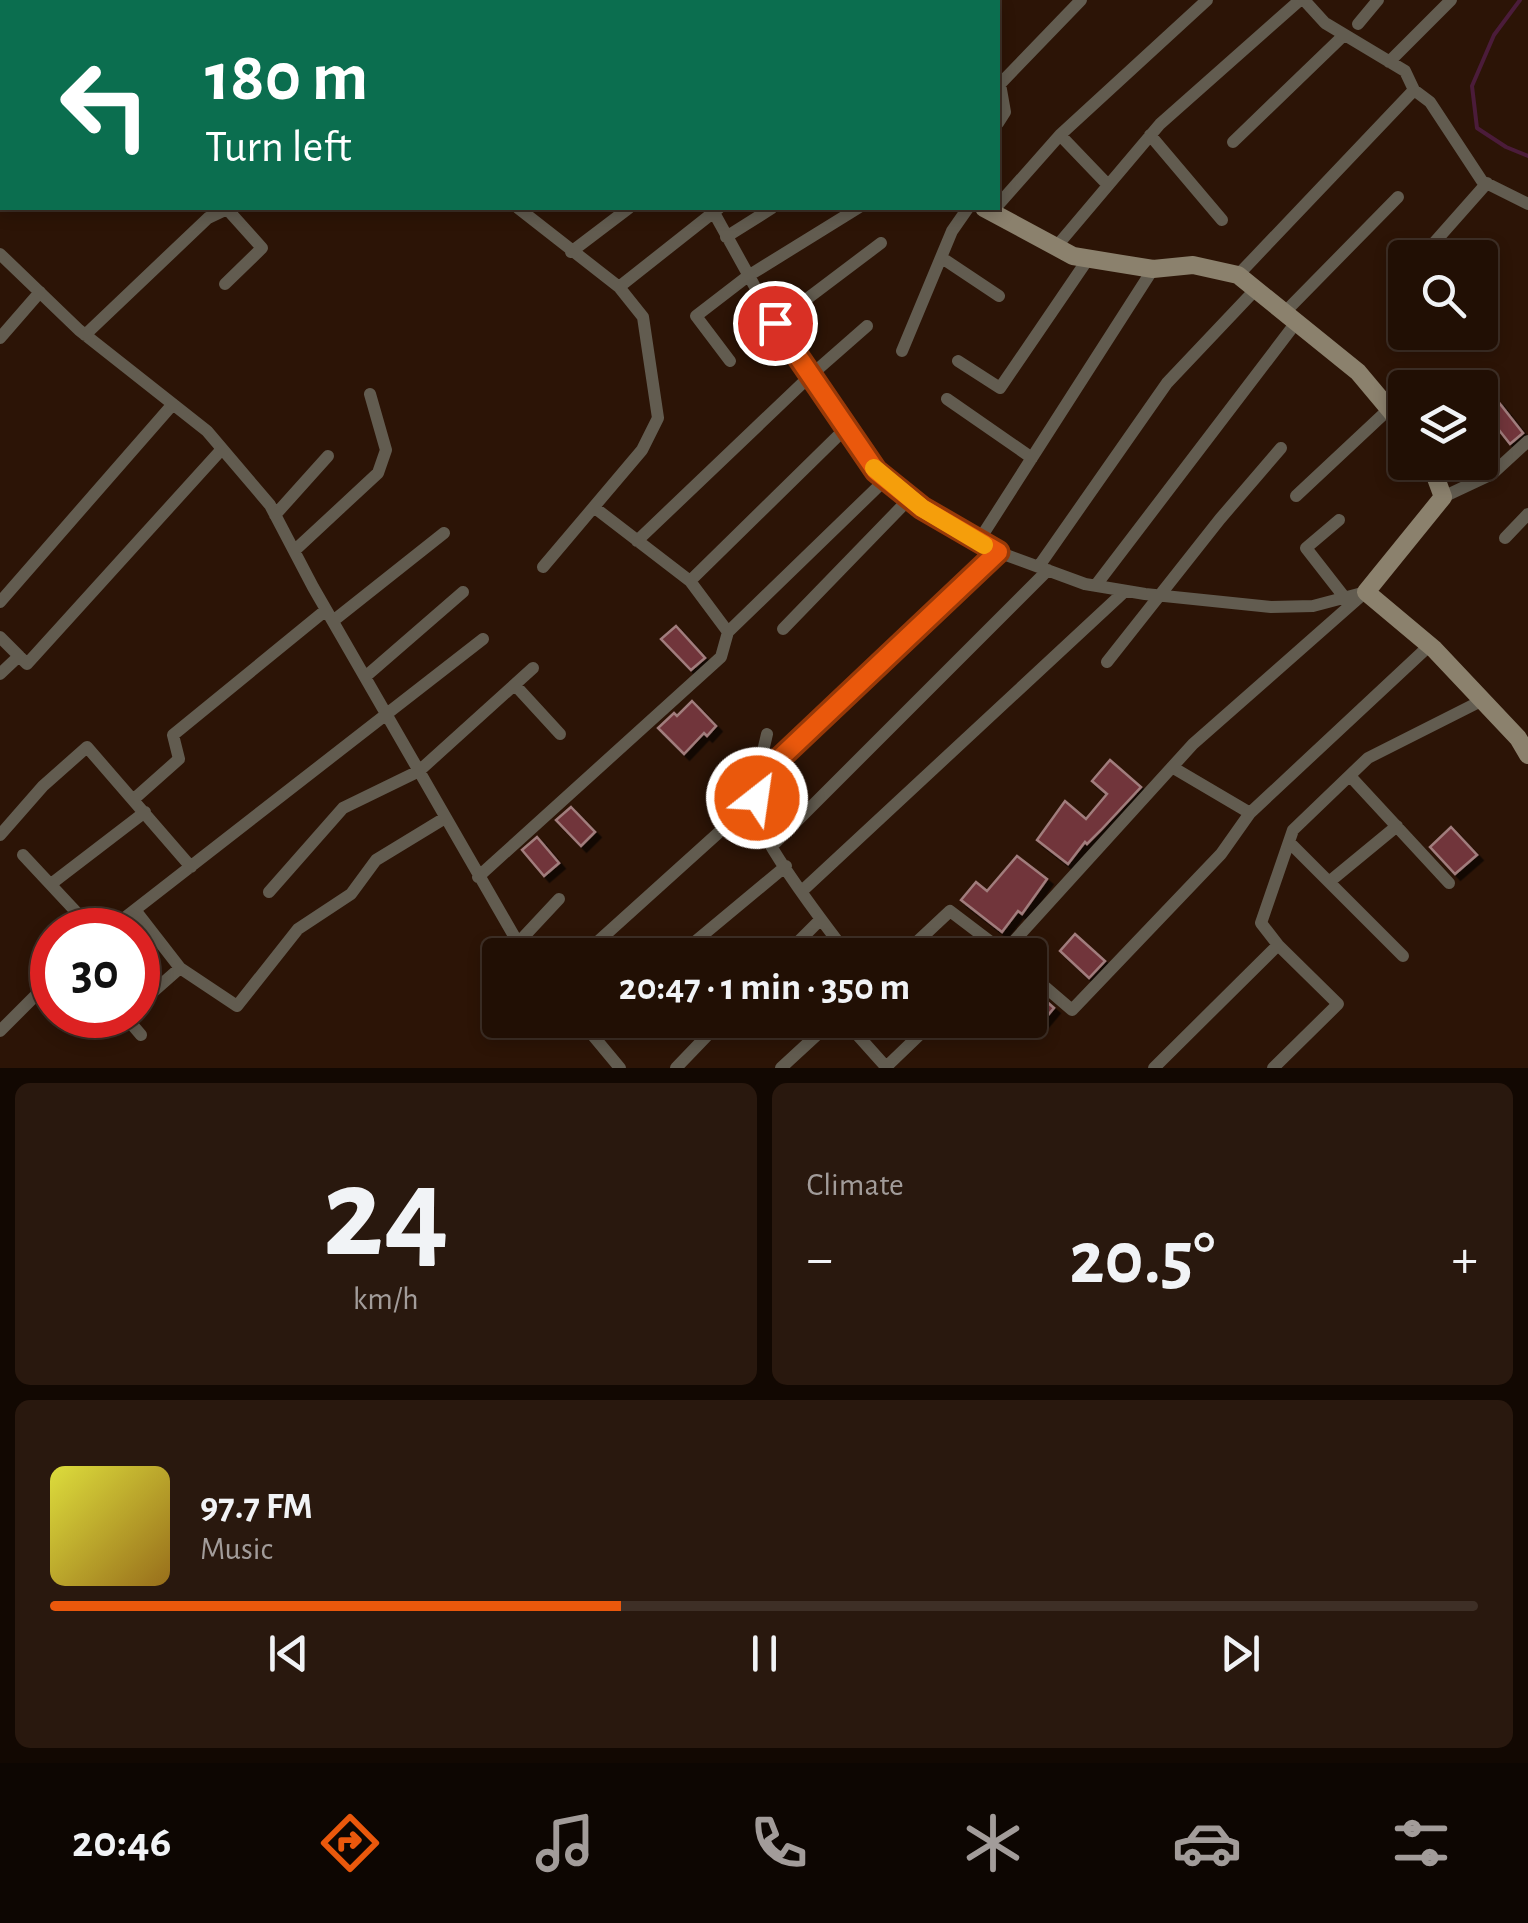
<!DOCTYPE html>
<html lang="en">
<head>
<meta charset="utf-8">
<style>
  body { margin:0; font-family:"Alegreya Sans",sans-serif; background:#29180e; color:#f1f3f6; height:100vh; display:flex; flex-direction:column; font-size:38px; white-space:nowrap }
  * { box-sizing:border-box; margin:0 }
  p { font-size:32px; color:#a29c9a }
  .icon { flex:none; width:55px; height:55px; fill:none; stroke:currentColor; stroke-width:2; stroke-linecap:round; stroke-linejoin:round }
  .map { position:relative; height:1068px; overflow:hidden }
  .panel { display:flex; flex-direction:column; gap:15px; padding:15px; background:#120802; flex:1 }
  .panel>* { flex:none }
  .hud { position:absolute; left:0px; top:0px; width:1000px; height:210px; box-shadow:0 5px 15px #0003,0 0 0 2px #3e2f26; background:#0b6e4f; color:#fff; overflow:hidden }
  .tools { position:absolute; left:1388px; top:240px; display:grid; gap:20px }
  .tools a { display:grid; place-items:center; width:110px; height:110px; border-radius:10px; background:#210f04; box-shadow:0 5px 15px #0003,0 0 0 2px #3e2f26; font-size:50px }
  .speed { position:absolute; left:30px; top:908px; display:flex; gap:20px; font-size:50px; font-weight:700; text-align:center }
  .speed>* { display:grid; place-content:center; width:130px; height:130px; border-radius:50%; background:#210f04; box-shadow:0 5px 15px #0003,0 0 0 2px #3e2f26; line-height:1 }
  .speed .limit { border:15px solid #d22; background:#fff; color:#111 }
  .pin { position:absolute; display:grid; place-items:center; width:85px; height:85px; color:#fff; margin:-42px; border:5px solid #fff; border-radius:50%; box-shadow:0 2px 10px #0007 }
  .me { position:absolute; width:110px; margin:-55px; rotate:30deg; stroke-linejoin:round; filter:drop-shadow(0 0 8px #0008) }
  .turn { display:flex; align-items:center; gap:35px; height:210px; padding:0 40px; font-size:45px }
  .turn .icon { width:130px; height:130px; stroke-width:2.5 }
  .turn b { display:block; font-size:70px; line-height:85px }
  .big { font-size:75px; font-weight:600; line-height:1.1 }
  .panel .tile { flex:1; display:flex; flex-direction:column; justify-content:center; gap:15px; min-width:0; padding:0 35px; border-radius:15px; background:#29180e }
  .panel .dial { align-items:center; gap:0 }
  .dial b { font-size:130px; line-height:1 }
  .song { display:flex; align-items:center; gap:30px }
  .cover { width:120px; height:120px; border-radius:15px; background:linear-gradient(135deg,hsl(60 70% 55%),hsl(40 70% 35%)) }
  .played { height:10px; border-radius:5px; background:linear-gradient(90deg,#ea580c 40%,#3e2f26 40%) }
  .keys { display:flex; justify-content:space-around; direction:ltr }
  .heat { display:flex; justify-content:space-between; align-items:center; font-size:55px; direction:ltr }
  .panel .tiles { flex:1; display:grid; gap:15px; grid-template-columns:1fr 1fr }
  .tile:last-child { grid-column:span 2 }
  .trip { position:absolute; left:482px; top:938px; width:565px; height:100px; border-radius:10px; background:#210f04; box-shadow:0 5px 15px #0003,0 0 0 2px #3e2f26; font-weight:600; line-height:100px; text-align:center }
  .dock { display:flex; height:160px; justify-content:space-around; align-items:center; background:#0d0602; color:#a29c9a }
  .dock .icon { width:70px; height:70px }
  .dock .on { color:#ea580c }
  .dock b { font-size:45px; color:#f1f3f6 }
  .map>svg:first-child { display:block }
</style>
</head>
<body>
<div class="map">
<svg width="1528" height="1068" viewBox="0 0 1528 1068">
  <defs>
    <filter id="shadow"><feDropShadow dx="5.5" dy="5.5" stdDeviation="0" flood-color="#0009"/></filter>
  </defs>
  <rect width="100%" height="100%" fill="#2c1406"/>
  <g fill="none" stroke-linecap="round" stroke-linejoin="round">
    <!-- stream -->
    <path stroke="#4b1c3a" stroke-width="4" d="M 1520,0 L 1494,35 L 1472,86 L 1477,128 L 1506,147 L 1528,156"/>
  </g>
  <!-- building -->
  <path fill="#71363a" stroke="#a17d7d" stroke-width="2.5" filter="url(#shadow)" d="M 1497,400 L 1523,433 L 1510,444 L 1484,411 Z
    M 676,626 L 705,658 L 691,670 L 661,639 Z
    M 692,701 L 716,726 L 707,736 L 704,733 L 684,754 L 658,728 L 674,713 L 677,716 Z
    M 1110,760 L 1141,787 L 1101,830 L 1087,844 L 1085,842 L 1068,864 L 1037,840 L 1065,801 L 1086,819 L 1107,794 L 1092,781 Z
    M 571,807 L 595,832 L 581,846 L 556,820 Z
    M 1451,827 L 1477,855 L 1455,874 L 1430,847 Z
    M 537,837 L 559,863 L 544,876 L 522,850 Z
    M 1017,856 L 1047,879 L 1022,914 L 1018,911 L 1002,932 L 961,900 L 976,882 L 987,891 Z
    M 1075,934 L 1105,961 L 1089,978 L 1060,951 Z
    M 1030,987 L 1054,1008 L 1038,1027 L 1030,1021 Z"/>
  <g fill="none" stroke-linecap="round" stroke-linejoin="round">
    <!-- street -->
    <path stroke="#625c50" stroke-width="12" d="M 120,0 L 122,2
      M 1304,0 L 1325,23 L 1405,71 L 1414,90
      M 380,2 L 381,0
      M 505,2 L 507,0
      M 595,2 L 598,0
      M 659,2 L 663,0
      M 778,2 L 782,0
      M 986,2 L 988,0
      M 1358,24 L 1378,0
      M 1389,62 L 1451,0
      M 998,78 L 1000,84 L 1081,0
      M 998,123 L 1005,112 L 1000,84
      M 0,126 L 2,124
      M 1060,135 L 1107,184
      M 1150,135 L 1222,220
      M 1233,142 L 1344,35
      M 0,187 L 2,185
      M 998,205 L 1060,135 L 1207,0
      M 518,208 L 619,287 L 643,317 L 658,418 L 642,450 L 543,567
      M 713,211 L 786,343 L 876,471 L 922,508 L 987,548 L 1085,584 L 1145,594 L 1271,607 L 1313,606 L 1366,592
      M 726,237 L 772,208
      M 1433,244 L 1487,183
      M 1056,247 L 1160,124 L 1300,0
      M 571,252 L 629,208
      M 0,254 L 79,330 L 207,431 L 270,505 L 313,587 L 525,955
      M 942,258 L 999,296
      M 1238,275 L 1414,90 L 1430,102 L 1482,181 L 1528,204
      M 619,287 L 719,208
      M 1287,310 L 1398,197
      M 775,323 L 881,243
      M 85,335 L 208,218 L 227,209 L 262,248 L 225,284
      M 0,338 L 40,292
      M 902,351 L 952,231 L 968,208
      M 730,361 L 696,316 L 748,276 L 858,208
      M 958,361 L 1000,388 L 1088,259
      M 947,399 L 1032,458
      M 1296,496 L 1389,409
      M 1443,497 L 1492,474 L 1528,441
      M 275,515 L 328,456
      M 1339,520 L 1306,548 L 1345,598
      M 1505,538 L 1528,514
      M 637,541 L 810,376 L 867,326
      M 978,542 L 1153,269
      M 294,551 L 378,473 L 386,450 L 370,394
      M 1039,566 L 1167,383 L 1257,288
      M 690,581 L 846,428
      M 1096,585 L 1298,320
      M 0,602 L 173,404
      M 333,621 L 444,533
      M 783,629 L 910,498
      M 728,632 L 886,479
      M 0,637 L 27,664 L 222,449
      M 1107,662 L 1220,519 L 1281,448
      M 0,674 L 19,656
      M 365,677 L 463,592
      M 515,685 L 560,734
      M 767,734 C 762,757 752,788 755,811 C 760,840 828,929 848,955
      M 1172,767 L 1250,813
      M 1350,776 L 1449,883
      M 759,778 L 998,551
      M 134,799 L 179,759 L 173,735 L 326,610
      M 0,835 L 43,786 L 87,747 L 191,867
      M 1289,842 L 1403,956
      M 772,846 L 1048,570
      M 23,855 L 93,930
      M 478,877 L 721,657 L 728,632 L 690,581 L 595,508
      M 1329,882 L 1397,826
      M 51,884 L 145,812
      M 802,891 L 1125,591
      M 269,892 L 343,808 L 419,771 L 533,668
      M 135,910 L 180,968 L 138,1005
      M 109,930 L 483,639
      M 516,945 L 559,899
      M 583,955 L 757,798
      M 679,955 L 786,866
      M 785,955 L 820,920
      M 903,955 L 950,911 L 1004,952 L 1193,744 L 1361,596
      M 180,968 L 237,1006 L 298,929 L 351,894 L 376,860 L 445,818
      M 1030,974 L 1072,1010 L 1221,854 L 1250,813 L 1430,645
      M 124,1015 L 141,1035
      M 580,1020 L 620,1068
      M 844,1020 L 887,1068
      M 0,1031 L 52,979
      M 590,1032 L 605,1020
      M 886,1067 L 935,1020
      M 676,1068 L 722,1020
      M 781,1068 L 833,1020
      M 1154,1068 L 1278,945 L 1261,923 L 1293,830 L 1368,758 L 1483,700
      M 1273,1068 L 1338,1004 L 1278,945"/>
    <!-- secondary -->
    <path stroke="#8b816d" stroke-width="18" d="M 909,0 L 910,2
      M 984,208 L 1073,256 L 1153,269 L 1193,265 L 1238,275 L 1358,372 L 1405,428
      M 1430,462 L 1443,497 L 1366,592 L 1434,649 L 1518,738 L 1528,755"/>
  </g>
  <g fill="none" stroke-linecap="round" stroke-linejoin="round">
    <!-- route casing -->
    <g stroke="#983908" stroke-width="25">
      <path id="route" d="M 757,798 L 759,778 L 998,552 L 922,508 L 876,471 L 775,323"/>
    </g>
    <!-- route -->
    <use href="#route" stroke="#ea580c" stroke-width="18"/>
    <!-- slow -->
    <path stroke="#f59e0b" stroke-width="18" d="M 874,468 L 922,508 L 984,545"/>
  </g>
</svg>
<div class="tools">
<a><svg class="icon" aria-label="search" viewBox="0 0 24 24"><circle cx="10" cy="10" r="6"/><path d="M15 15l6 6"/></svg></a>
<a><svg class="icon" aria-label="layers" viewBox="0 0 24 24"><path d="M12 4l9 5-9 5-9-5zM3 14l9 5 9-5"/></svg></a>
</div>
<div class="speed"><div class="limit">30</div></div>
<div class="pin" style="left:775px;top:323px;background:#d93025"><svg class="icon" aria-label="arrive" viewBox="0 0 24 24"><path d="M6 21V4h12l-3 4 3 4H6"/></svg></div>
<svg class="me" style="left:757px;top:798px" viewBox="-20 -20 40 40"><circle r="17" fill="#ea580c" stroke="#fff" stroke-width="3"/><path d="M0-11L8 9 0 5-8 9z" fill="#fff"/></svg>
<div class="trip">20:47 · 1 min · 350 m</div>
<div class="hud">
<div class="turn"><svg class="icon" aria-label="left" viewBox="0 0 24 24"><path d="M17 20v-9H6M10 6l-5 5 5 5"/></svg><div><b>180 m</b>Turn left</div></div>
</div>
</div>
<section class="panel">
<div class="tiles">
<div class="tile dial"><b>24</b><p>km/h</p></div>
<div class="tile"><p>Climate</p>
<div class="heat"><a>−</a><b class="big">20.5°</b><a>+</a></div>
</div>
<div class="tile">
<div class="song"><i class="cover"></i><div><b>97.7 FM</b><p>Music</p></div></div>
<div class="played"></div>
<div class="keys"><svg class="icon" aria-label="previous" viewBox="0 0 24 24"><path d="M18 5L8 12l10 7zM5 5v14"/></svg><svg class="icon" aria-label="pause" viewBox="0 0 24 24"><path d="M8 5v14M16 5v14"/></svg><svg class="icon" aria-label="next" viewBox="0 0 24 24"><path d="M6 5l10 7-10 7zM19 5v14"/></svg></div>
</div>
</div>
</section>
<nav class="dock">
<b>20:46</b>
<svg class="icon on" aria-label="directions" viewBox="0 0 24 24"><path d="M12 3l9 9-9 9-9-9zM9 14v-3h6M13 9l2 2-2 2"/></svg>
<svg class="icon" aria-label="music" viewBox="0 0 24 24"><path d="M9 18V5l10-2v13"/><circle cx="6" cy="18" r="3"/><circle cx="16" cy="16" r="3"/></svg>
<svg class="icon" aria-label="phone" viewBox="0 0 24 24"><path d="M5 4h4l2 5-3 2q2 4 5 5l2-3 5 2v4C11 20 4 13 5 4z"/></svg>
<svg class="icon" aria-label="climate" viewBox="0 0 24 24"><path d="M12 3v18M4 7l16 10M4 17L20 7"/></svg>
<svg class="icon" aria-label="car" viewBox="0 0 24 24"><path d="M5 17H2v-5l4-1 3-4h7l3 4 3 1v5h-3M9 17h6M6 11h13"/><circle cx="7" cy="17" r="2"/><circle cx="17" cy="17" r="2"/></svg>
<svg class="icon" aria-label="filters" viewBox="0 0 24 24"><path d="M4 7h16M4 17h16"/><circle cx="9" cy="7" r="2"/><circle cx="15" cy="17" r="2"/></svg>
</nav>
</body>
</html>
